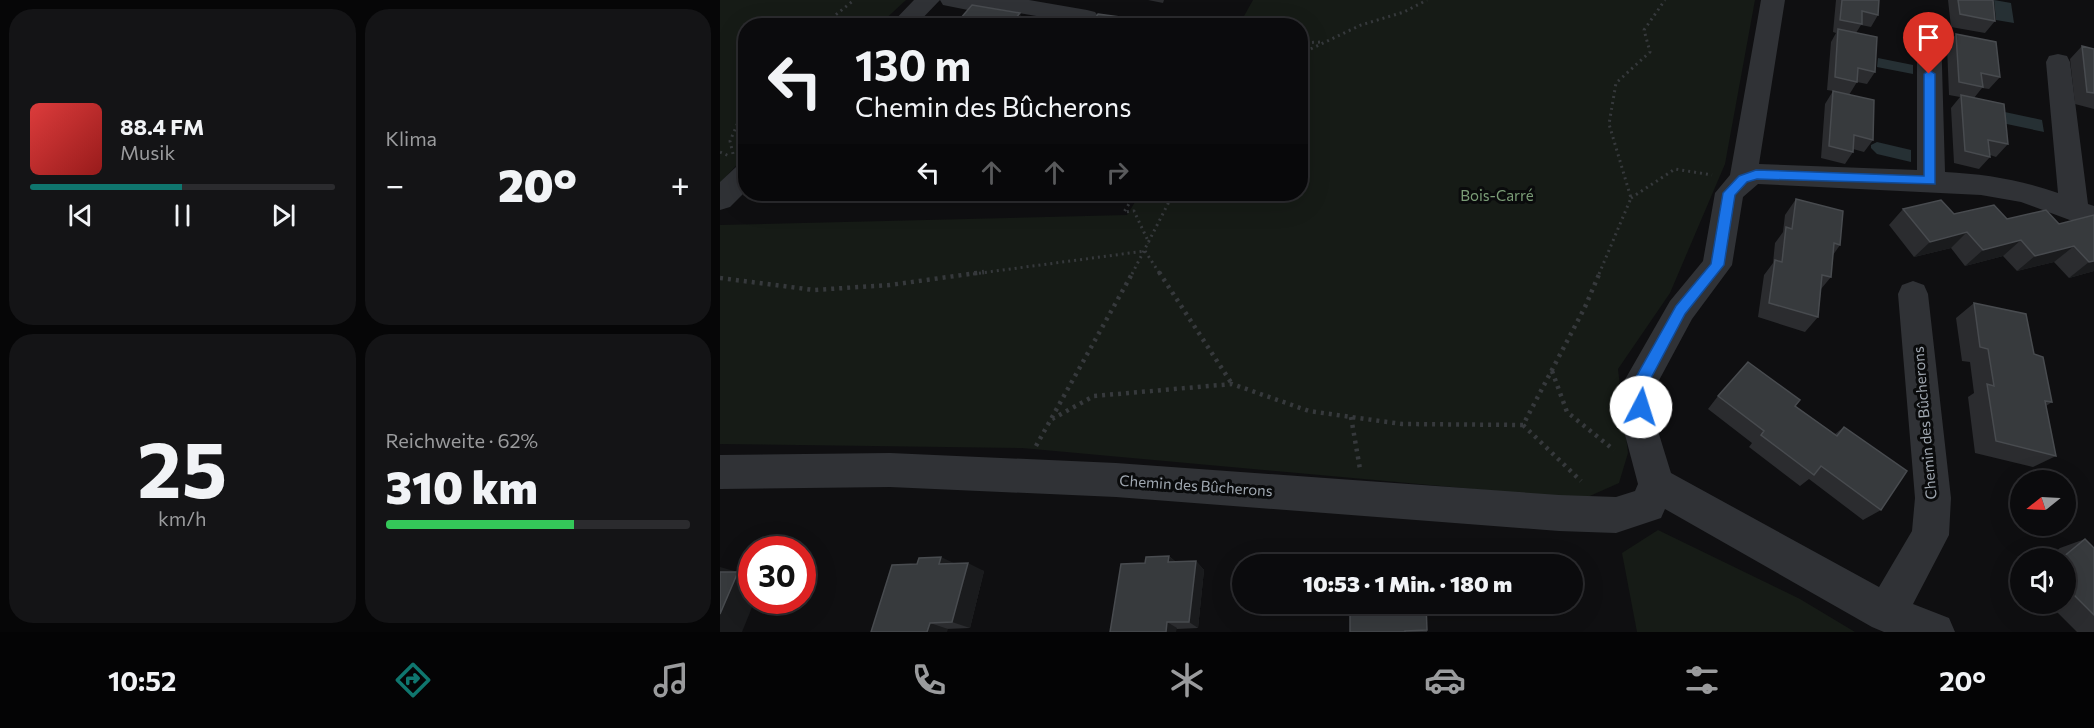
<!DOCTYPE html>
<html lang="de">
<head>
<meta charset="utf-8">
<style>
  body { margin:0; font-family:Commissioner,sans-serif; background:#141416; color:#f1f3f6; height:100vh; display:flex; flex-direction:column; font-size:22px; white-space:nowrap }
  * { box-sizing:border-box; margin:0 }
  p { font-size:20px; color:#9a9b9d }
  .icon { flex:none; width:33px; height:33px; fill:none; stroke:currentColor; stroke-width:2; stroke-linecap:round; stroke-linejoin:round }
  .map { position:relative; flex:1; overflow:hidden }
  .side { display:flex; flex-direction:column; gap:9px; padding:9px; background:#060607; width:720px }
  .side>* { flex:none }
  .top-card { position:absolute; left:18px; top:18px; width:570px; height:183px; border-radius:24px; box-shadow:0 6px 24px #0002,0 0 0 2px #2b2b2e; background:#0b0b0d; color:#f1f3f6; overflow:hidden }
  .needle { width:39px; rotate:252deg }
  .controls { position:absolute; left:1290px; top:470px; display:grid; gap:12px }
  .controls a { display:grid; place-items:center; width:66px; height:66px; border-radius:50%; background:#0b0b0d; box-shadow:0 6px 24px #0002,0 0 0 2px #2b2b2e; font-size:30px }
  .speed { position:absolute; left:18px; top:536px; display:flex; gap:12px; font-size:30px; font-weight:700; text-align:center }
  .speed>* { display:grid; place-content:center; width:78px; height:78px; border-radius:50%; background:#0b0b0d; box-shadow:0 6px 24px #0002,0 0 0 2px #2b2b2e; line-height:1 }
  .speed .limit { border:9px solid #d22; background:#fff; color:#111 }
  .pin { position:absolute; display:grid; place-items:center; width:51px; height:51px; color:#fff; margin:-62px -26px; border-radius:50% 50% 50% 0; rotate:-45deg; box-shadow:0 0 6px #0007 }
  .pin .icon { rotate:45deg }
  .me { position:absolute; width:66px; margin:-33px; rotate:5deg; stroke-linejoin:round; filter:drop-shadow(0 0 4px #0008) }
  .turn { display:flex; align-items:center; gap:21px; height:126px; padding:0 18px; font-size:27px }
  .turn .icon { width:78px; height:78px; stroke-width:2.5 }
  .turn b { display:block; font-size:42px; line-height:51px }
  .lanes { display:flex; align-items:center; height:57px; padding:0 18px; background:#0003; justify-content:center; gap:30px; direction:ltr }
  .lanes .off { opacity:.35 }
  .big { font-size:45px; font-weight:800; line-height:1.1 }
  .side .card { flex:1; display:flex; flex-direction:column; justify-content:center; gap:9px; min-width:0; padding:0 21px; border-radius:24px; background:#141416 }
  .side .dial { align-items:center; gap:0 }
  .dial b { font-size:78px; line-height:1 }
  .song { display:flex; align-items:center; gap:18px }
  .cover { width:72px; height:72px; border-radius:9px; background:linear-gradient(135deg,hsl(0 70% 55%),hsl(0 70% 35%)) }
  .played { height:6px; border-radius:3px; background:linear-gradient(90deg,#0f766e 50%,#2b2b2e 50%) }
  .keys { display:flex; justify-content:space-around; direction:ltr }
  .heat { display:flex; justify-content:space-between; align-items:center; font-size:33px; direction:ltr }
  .charge { height:9px; border-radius:4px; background:linear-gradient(90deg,#34c759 62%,#2b2b2e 0) }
  .side .tiles { flex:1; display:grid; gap:9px; grid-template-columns:repeat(2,1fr) }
  .trip { position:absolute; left:512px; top:554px; width:351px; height:60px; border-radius:30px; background:#0b0b0d; box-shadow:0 6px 24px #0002,0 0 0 2px #2b2b2e; font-weight:800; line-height:60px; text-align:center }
  .dock { display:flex; height:96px; justify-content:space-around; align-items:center; background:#040405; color:#9a9b9d }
  .dock .icon { width:42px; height:42px }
  .dock .selected { color:#0f766e }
  .dock b { font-size:27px; color:#f1f3f6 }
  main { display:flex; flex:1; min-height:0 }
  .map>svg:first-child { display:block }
</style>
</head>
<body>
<main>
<section class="side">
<div class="tiles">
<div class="card">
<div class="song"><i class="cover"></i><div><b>88.4 FM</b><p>Musik</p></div></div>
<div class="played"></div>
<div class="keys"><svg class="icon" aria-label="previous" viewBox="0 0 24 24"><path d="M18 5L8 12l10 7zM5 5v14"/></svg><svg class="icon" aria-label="pause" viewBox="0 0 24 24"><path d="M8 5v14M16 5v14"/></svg><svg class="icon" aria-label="next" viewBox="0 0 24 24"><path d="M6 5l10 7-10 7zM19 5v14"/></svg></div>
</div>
<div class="card"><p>Klima</p>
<div class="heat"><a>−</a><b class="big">20°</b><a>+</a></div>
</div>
<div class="card dial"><b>25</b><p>km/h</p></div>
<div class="card"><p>Reichweite · 62%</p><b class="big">310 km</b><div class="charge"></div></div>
</div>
</section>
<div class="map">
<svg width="1374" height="632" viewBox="0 0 1374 632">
  <rect width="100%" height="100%" fill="#0f0f11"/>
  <!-- green -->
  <path fill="#161b16" d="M 0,0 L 186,0 L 159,25 L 26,26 L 25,156 L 0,183 Z
    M 533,0 L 1035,0 L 1005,164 L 950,293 L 898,369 L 908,453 L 899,483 L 863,499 L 302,448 L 0,444 L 0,225 L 407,215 L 420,194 L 580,194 L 580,26 L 519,25 Z
    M 229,194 L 337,194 L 336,198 L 225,199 Z
    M 938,530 L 1080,599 L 1135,632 L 917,632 L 902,553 Z"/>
  <!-- water -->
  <path fill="#263034" d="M 1274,0 L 1291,3 L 1294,23 L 1276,20 Z
    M 1158,58 L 1193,65 L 1193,74 L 1157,67 Z
    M 1280,111 L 1322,120 L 1324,132 L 1282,123 Z
    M 1157,142 L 1191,150 L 1191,162 L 1157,154 L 1151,148 L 1151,145 Z"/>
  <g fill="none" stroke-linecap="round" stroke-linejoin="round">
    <!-- path-far1 -->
    <path stroke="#36393c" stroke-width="3" stroke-dasharray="2 4" stroke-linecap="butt" d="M 102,26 L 134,0
      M 580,43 L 601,42
      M 580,54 L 641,25 L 684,12 L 707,0
      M 0,152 L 9,156
      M 13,154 L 10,141 L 26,104
      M 415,194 L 404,212 L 414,211 L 429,243
      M 911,198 L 955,169 L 992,175
      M 425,251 L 440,274
      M 253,274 L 425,251
      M 412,274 L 453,194
      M 879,274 L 911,198 L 889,124 L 896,83 L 930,52 L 924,30 L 945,0"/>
    <!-- path -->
    <path stroke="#36393c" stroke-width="4.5" stroke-dasharray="3 5" stroke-linecap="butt" d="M 439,272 L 512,384
      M 0,278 L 94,290 L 170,285 L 264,272
      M 832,371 L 847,412 L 894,450
      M 631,417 L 640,469
      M 332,419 L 374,396 L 512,384 L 589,411 L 631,417 L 682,424 L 803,425 L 865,307 L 880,272
      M 803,425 L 861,481
      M 316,446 L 413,272"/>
    <!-- minor -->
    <path fill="#303236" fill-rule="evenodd" d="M 194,0 L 309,0 L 367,10 L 375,12 L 379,17 L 373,26 L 348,26 L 351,22 L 271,8 L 253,11 L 223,5 L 220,0 L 195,26 L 169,26 Z
      M 1041,0 L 1065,0 L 1039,164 L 1197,170 L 1197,31 L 1201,26 L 1209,23 L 1217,26 L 1221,31 L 1225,172 C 1265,174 1301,180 1338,193 L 1326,62 L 1329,56 L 1338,54 L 1347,56 L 1350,62 L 1368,204 L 1374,206 L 1374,229 L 1301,202 L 1261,195 L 1038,184 L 1023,197 L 1012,265 L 972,319 L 937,384 L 938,431 L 951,473 L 1159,587 L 1192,531 L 1195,498 L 1178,294 L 1182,285 L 1193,281 L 1204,285 L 1208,294 L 1231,498 L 1229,535 L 1193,604 L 1229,618 L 1235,632 L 1164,632 L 1152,627 L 945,509 L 941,518 L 896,533 L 839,531 L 396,497 L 170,487 L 0,489 L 0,455 L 170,453 L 396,463 L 839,495 L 896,497 L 915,491 L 918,484 L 904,431 L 903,383 L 950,301 L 983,261 L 995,193 L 1010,175 Z
      M 26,164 L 26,191 L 10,207 L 0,210 L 0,182 L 16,167 Z"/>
  </g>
  <!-- wall -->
  <path fill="#2b2c2f" d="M 428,0 L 444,0 L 443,3 Z
    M 1116,0 L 1159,0 L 1158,15 L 1151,27 L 1141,25 L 1136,33 L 1155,72 L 1147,84 L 1137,82 L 1129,95 L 1153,140 L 1144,152 L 1133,149 L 1133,152 L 1125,164 L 1101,158 L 1105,104 L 1113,91 L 1107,90 L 1111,42 L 1116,33 L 1113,32 Z
    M 1228,0 L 1273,0 L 1275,21 L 1265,33 L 1231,27 Z
    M 1236,34 L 1280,77 L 1269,89 L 1262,88 L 1254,98 L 1288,144 L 1276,157 L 1270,155 L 1270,157 L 1259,169 L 1234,163 L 1231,108 L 1240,97 L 1229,95 L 1227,46 Z
    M 1362,46 L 1374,49 L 1374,109 L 1355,104 L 1350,59 Z
    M 1076,199 L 1120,245 L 1113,255 L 1111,277 L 1101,289 L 1098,317 L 1085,332 L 1038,317 L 1044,275 L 1053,263 L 1055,243 L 1063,232 L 1065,215 Z
    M 1183,209 L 1234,214 L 1339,224 L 1374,215 L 1374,271 L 1349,278 L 1334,262 L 1297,271 L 1283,256 L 1245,266 L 1231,248 L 1194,257 L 1169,225 Z
    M 1254,303 L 1314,354 L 1332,402 L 1326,406 L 1336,456 L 1313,467 L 1255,453 L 1248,397 L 1254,393 L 1250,362 L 1242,361 L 1236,318 Z
    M 998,396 L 1075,406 L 1115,434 L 1124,427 L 1161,510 L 1143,520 L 1089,479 L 1080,486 L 1029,447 L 1032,443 L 988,409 Z
    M 1365,539 L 1374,548 L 1374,632 L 1357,632 L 1328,603 L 1346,603 L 1346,558 L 1328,558 L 1340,548 Z
    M 449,556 L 456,562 L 476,561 L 484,570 L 478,628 L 390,632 L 425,563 Z
    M 233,563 L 264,571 L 250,628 L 151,632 Z
    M 707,630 L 707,632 L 630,632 Z"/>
  <!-- shaded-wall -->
  <path fill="#1a1b1d" d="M 300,13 L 306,26 L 289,26 Z
    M 1247,232 L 1231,248 L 1194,257 L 1210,242 Z
    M 1301,240 L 1283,256 L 1245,266 L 1263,250 Z
    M 1354,246 L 1334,262 L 1297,271 L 1315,256 Z
    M 1374,261 L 1374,271 L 1349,278 L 1369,262 Z
    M 449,556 L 458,564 L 448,562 Z
    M 221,557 L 238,565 L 219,564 Z
    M 476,561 L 484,570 L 478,628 L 469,622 Z
    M 248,563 L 264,571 L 250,628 L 232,622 Z
    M 0,567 L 32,576 L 32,600 L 35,600 L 22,632 L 0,632 Z
    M 447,622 L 457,628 L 456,632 L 446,632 Z
    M 210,623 L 228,629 L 227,632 L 207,632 Z"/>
  <!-- building -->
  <path fill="#373a3d" stroke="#484b4f" stroke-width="1.5" d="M 1122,0 L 1159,0 L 1158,15 L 1142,11 L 1142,24 L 1120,20 Z
    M 1238,0 L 1273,0 L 1275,21 L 1240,14 Z
    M 252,5 L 300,13 L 289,26 L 234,26 Z
    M 378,14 L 423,20 L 420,26 L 370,26 Z
    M 1118,29 L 1157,37 L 1155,72 L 1138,68 L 1137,82 L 1115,77 Z
    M 1236,34 L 1276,42 L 1280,77 L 1261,73 L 1263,87 L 1239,82 Z
    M 1362,46 L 1374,49 L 1374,93 L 1367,92 Z
    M 1113,91 L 1154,100 L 1153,140 L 1134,135 L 1133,152 L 1109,146 Z
    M 1241,95 L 1284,104 L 1288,144 L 1268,140 L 1270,157 L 1245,151 Z
    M 1076,199 L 1123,211 L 1120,245 L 1114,243 L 1111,277 L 1102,275 L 1098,317 L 1049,303 L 1055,260 L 1062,262 L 1066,227 L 1072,229 Z
    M 1221,200 L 1234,214 L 1274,205 L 1287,219 L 1326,210 L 1339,224 L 1374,215 L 1374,261 L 1369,262 L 1354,246 L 1315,256 L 1301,240 L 1263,250 L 1247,232 L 1210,242 L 1183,209 Z
    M 1254,303 L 1306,314 L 1314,354 L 1323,357 L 1332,402 L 1325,401 L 1336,456 L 1276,441 L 1267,384 L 1274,386 L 1268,349 L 1260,347 Z
    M 1028,362 L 1080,400 L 1075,406 L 1117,436 L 1124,427 L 1187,471 L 1161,510 L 1101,466 L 1094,475 L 1041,435 L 1044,431 L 998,396 Z
    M 1365,539 L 1374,548 L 1374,615 L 1346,587 L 1346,558 L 1342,558 Z
    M 449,556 L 448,562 L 476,561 L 469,622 L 447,622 L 446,632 L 390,632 L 401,564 L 425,563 L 426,557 Z
    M 221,557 L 219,564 L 248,563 L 232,622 L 210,623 L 207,632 L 151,632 L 172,565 L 197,564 L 199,558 Z
    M 653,561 L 676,561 L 676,564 L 653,564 Z
    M 0,572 L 18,572 L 0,614 Z
    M 630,603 L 706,603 L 707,630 L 685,631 L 685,632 L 630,632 Z"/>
  <!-- route -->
  <path fill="#1a73e8" stroke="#114b97" stroke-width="1.5" d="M 1209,70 L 1215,74 L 1215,184 L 1037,179 L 1027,182 L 1015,195 L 1004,265 L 965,314 L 928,384 L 928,407 L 926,412 L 921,414 L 916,412 L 913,407 L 915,379 L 956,306 L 991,264 L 1003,193 L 1019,176 L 1036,170 L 1204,176 L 1204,74 Z"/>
  <g text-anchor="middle" stroke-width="6" stroke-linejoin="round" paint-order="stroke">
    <!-- park labels -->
    <g font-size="15" fill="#7b9d77" stroke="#0a0b0c">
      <text x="777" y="201">Bois-Carré</text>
    </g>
    <!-- street labels -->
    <g font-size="15" fill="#a0a8b1" stroke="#0a0b0c">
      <text transform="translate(1205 423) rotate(-95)" y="5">Chemin des Bûcherons</text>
      <text transform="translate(476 486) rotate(4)" y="5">Chemin des Bûcherons</text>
    </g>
  </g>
</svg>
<div class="controls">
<a><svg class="needle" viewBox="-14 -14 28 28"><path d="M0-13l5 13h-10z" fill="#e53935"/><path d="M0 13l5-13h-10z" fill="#9a9b9d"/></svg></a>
<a><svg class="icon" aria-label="sound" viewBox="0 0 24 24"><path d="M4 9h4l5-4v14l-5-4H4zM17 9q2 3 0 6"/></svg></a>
</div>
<div class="speed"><div class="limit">30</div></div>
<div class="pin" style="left:1209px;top:74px;background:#d93025"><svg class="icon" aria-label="arrive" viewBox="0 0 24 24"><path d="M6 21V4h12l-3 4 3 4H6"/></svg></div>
<svg class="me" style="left:921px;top:407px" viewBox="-20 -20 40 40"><circle r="19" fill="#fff"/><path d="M0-13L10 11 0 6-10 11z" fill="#1a73e8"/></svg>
<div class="trip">10:53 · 1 Min. · 180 m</div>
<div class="top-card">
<div class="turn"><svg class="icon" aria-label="left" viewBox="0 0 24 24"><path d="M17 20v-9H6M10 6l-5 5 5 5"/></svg><div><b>130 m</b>Chemin des Bûcherons</div></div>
<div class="lanes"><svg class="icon" aria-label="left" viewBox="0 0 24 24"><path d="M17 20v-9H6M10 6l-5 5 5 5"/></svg><svg class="icon off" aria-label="ahead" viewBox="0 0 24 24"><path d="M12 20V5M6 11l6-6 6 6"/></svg><svg class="icon off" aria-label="ahead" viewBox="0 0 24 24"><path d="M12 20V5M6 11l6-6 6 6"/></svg><svg class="icon off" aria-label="right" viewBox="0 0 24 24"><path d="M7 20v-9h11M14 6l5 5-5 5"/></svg></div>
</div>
</div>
</main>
<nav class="dock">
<b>10:52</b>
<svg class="icon selected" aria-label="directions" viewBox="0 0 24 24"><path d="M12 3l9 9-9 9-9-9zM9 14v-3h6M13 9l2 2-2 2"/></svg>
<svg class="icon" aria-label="music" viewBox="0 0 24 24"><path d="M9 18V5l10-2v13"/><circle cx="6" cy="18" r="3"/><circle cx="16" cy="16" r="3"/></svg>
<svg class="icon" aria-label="phone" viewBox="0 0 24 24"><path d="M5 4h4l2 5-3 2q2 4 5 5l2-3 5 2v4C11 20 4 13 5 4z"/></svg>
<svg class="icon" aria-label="climate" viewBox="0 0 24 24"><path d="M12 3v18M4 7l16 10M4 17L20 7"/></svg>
<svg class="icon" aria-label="car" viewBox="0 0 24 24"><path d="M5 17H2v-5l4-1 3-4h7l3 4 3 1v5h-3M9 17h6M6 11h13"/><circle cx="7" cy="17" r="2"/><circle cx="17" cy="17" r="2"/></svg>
<svg class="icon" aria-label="filters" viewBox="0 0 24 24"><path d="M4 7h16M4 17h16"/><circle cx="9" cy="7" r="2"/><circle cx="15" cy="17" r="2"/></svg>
<b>20°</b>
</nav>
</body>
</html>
